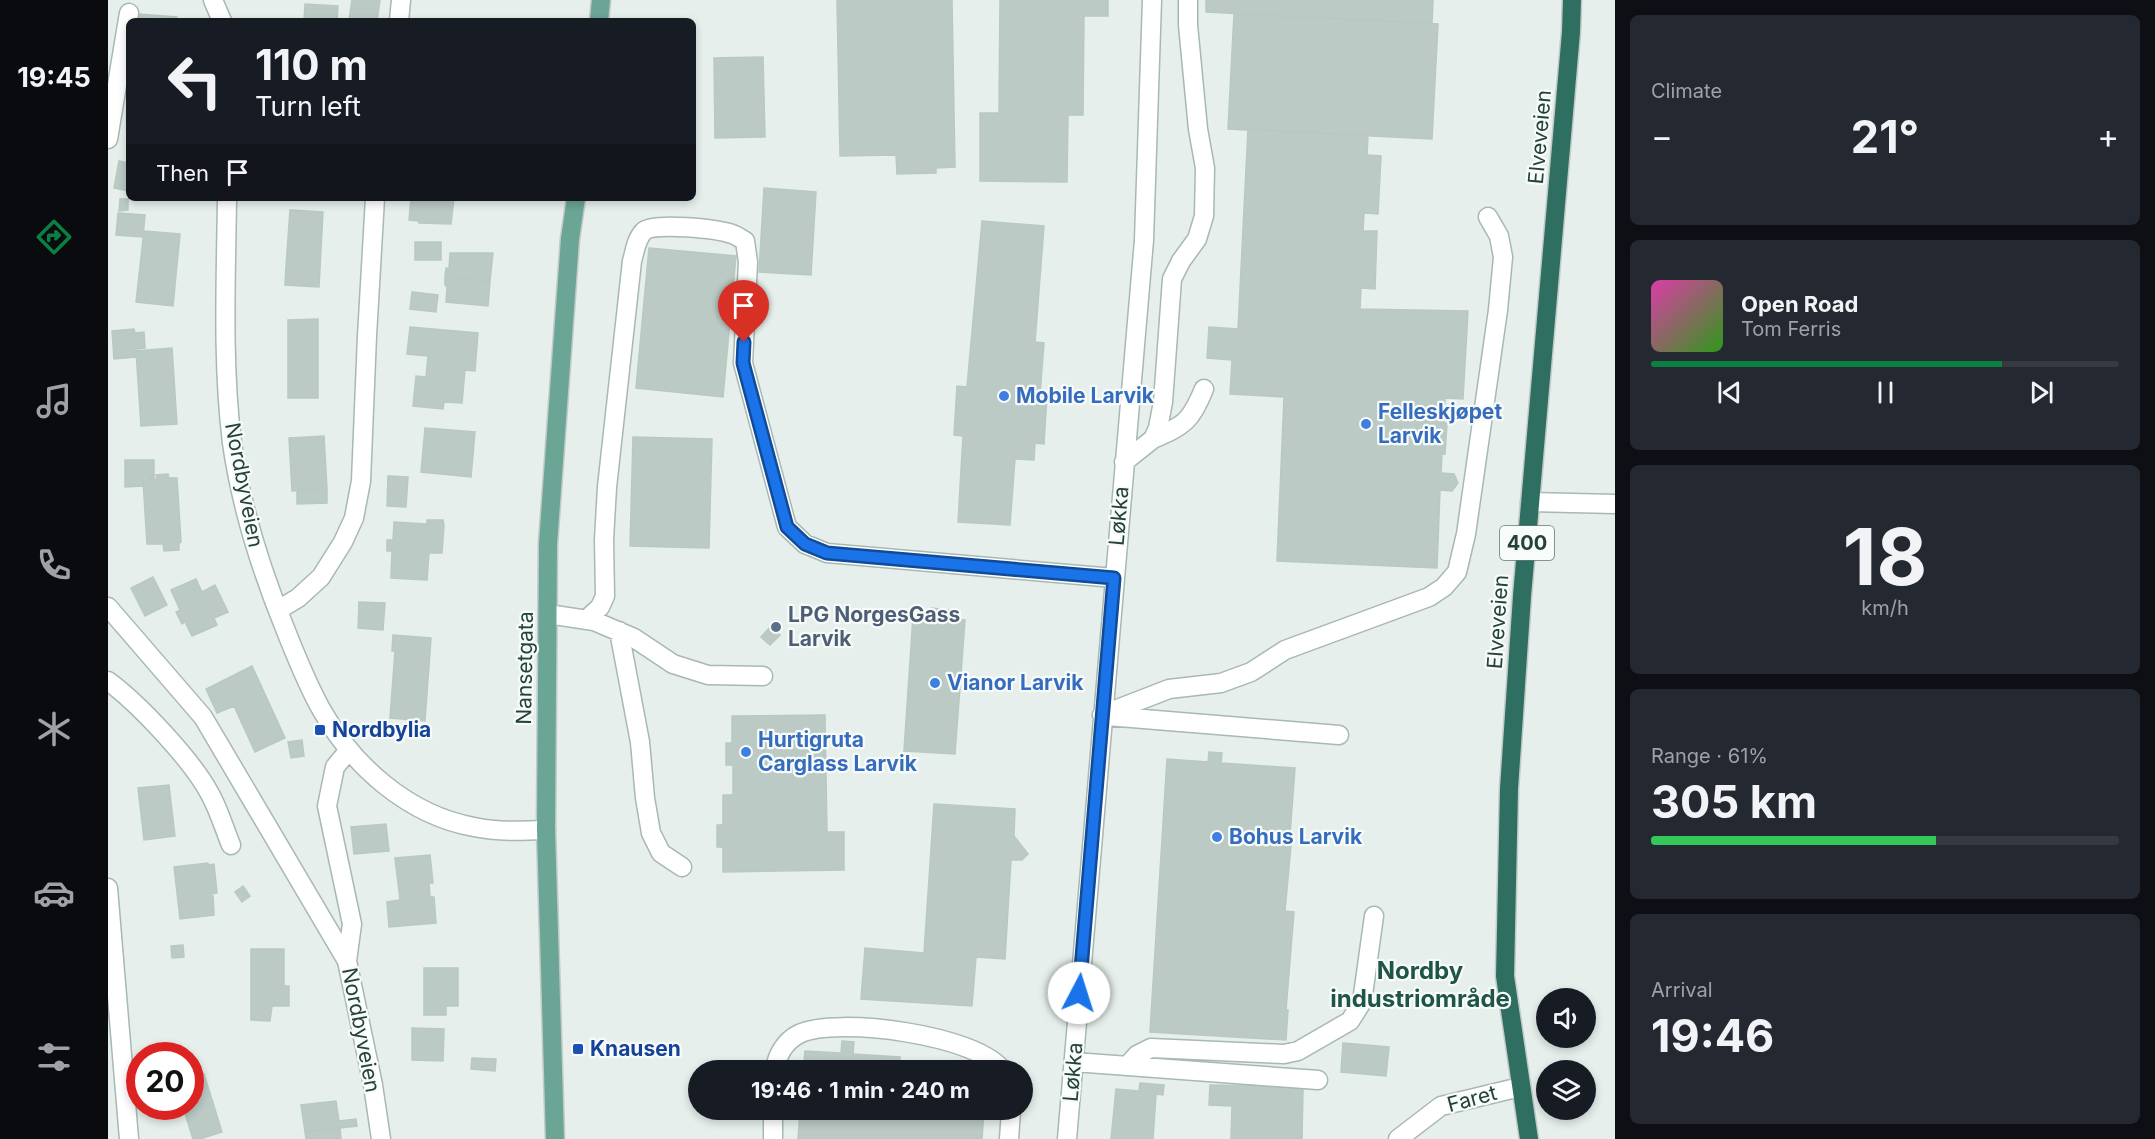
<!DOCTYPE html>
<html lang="en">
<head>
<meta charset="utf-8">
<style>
  body { margin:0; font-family:Inter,sans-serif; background:#242831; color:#f1f3f6; height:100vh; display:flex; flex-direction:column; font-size:22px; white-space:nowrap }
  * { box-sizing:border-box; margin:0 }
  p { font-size:20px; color:#9ea1a6 }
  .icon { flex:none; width:33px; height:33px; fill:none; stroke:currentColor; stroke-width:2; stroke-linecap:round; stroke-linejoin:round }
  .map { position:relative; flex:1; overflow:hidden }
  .details { display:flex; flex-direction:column; gap:15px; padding:15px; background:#0d0f14; width:540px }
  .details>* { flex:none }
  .banner { position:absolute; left:18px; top:18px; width:570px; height:183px; border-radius:9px; box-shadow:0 3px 9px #0003; background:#171b24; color:#f1f3f6; overflow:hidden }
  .buttons { position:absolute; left:1428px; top:988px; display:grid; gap:12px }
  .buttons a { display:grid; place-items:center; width:60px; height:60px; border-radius:50%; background:#171b24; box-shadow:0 3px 9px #0003; font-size:30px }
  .speed { position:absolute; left:18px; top:1042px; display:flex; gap:12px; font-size:30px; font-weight:700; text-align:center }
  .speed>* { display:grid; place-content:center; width:78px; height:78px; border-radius:50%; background:#171b24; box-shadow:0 3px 9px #0003; line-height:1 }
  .speed .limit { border:9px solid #d22; background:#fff; color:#111 }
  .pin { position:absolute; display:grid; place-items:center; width:51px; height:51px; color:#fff; margin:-62px -26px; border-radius:50% 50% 50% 0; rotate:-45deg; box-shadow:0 0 6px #0007 }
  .pin .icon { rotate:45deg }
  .me { position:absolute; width:66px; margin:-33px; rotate:5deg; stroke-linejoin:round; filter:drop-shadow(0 0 4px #0008) }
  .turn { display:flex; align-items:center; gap:21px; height:126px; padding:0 30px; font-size:27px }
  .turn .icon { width:78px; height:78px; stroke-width:2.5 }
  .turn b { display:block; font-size:42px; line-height:51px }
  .then { display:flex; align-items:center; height:57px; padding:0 30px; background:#0003; gap:12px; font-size:22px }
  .big { font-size:45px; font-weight:700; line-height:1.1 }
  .details .widget { flex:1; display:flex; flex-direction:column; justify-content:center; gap:9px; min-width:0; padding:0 21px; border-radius:9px; background:#242831 }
  .details .dial { align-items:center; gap:0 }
  .dial b { font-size:78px; line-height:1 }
  .song { display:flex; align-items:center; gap:18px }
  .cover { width:72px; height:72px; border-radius:9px; background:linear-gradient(135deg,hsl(320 70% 55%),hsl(110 70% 35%)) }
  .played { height:6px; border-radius:3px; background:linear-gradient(90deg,#0b8043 75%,#363941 75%) }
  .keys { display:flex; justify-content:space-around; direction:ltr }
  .heat { display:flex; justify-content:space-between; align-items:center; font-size:33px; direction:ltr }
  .charge { height:9px; border-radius:4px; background:linear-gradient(90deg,#34c759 61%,#363941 0) }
  .trip { position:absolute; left:580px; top:1060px; width:345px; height:60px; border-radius:30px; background:#171b24; box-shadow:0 3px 9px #0003; font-weight:700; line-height:60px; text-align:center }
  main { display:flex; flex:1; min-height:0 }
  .dock { display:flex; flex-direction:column; width:108px; justify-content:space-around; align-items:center; background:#090b0e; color:#9ea1a6 }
  .dock .icon { width:42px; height:42px }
  .dock .current { color:#0b8043 }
  .dock b { font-size:27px; color:#f1f3f6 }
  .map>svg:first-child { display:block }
</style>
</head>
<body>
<main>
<nav class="dock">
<b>19:45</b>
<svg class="icon current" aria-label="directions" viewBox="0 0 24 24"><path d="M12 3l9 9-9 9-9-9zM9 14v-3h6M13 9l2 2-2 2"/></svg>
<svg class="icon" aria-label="music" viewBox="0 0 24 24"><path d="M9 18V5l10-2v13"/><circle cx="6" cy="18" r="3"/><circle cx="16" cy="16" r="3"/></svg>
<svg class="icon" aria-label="phone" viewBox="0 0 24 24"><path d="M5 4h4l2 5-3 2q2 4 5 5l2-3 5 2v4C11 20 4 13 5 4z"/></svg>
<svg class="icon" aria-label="climate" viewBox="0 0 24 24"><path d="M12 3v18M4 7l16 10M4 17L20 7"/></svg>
<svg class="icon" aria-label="car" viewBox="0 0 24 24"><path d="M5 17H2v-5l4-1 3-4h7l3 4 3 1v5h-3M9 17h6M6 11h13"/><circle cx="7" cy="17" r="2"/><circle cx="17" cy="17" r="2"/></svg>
<svg class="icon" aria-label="filters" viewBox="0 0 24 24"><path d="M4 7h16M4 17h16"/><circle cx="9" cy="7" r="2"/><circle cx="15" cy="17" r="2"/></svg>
</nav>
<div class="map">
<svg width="1507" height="1139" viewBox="0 0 1507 1139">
  <rect width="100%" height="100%" fill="#e6efeb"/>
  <!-- building -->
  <path fill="#bbcac4" stroke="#b8c9c2" stroke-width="1.5" d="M 244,0 L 272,0 L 269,21 L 241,20 Z
    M 729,0 L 844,0 L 847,167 L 828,168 L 828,173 L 789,174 L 788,155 L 732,156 Z
    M 892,0 L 1000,0 L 1000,16 L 976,16 L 975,115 L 960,115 L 959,182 L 872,181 L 872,113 L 891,113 Z
    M 1098,0 L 1325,0 L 1324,23 L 1098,12 Z
    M 197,4 L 230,6 L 229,21 L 196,21 Z
    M 30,14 L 69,17 L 69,21 L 30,21 Z
    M 1126,14 L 1330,24 L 1324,139 L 1120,129 Z
    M 655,57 L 657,137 L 607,138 L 606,58 Z
    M 1140,129 L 1260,135 L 1259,155 L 1273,156 L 1270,214 L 1256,213 L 1255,231 L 1269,231 L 1267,289 L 1253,288 L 1252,309 L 1360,311 L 1355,399 L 1337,398 L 1336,423 L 1339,423 L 1337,454 L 1334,453 L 1333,473 L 1346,474 L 1350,483 L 1344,491 L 1332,490 L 1329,568 L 1169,561 L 1176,397 L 1122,394 L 1124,360 L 1099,358 L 1101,327 L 1130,329 Z
    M 11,161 L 21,163 L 21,191 L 6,188 Z
    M 656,188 L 708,192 L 703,275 L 651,272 Z
    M 303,198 L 346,198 L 343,224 L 311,223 L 311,221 L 301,220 Z
    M 12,199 L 20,199 L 20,210 L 11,211 Z
    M 182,210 L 215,212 L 212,268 L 178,266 Z
    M 10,213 L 37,215 L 35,237 L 8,235 Z
    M 874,221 L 936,226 L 927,342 L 936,343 L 932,394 L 939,395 L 936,444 L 927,443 L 926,460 L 907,459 L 902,525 L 850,522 L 855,436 L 846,435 L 849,386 L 859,387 Z
    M 36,231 L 72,234 L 65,306 L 28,302 Z
    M 307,242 L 333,242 L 333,260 L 307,260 Z
    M 541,248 L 628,256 L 615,397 L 528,388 Z
    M 342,253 L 385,253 L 382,281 L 337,277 L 338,268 L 341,269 Z
    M 178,266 L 212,268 L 211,287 L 177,285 Z
    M 337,277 L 382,281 L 380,306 L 338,302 L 339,286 L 337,285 Z
    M 304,292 L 330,295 L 328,312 L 302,309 Z
    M 210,319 L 210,376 L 180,376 L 180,320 Z
    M 302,327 L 370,333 L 367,371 L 357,370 L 354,403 L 336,402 L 335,409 L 305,406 L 308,376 L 318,377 L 320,356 L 299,354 Z
    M 26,329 L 27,333 L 36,332 L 37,348 L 28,349 L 28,357 L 6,359 L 4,331 Z
    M 64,348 L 69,424 L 33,426 L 28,351 Z
    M 180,376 L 210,376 L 210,398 L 180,398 Z
    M 317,428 L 367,432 L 363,477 L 313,472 Z
    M 216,436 L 219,489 L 184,491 L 181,438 Z
    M 525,437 L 604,439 L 601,548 L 522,546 Z
    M 17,460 L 46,460 L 46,478 L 35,478 L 35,486 L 17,487 Z
    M 60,474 L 61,478 L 69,478 L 73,542 L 71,543 L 71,550 L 56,551 L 55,544 L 39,544 L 35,480 L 49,479 L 48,475 Z
    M 280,476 L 300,477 L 298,507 L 279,506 Z
    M 219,489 L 219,503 L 189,504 L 189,490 Z
    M 319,520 L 335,520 L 336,525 L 334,553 L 321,553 L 319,580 L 283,578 L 284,551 L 279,551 L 279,540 L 285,540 L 286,522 L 319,524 Z
    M 45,577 L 59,605 L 37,616 L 23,588 Z
    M 88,579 L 94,592 L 107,585 L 120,612 L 106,618 L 109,625 L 84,636 L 77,622 L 74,624 L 68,612 L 72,610 L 63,590 Z
    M 251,602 L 277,603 L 275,630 L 250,628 Z
    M 823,608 L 841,610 L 840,619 L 857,620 L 847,754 L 796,751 L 805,616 L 822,618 Z
    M 663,626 L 672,635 L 662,645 L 653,637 Z
    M 285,635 L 323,638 L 317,721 L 282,718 L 287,651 L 284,651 Z
    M 144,666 L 177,738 L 147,752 L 126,706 L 109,713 L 98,689 Z
    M 717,715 L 719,832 L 736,832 L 736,870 L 615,872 L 615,847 L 609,847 L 609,825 L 615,825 L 615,795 L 625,795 L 625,765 L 618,765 L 618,743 L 624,743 L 624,716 Z
    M 194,740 L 196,756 L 183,758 L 180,742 Z
    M 1101,752 L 1114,753 L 1113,763 L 1187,768 L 1182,835 L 1184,835 L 1177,911 L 1186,912 L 1178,1010 L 1180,1010 L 1178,1040 L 1042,1032 L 1059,759 L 1100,762 Z
    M 61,785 L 67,836 L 36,840 L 30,788 Z
    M 826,804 L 907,809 L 906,836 L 920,854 L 914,860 L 903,860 L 897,959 L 868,957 L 864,1006 L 753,999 L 757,948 L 816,953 Z
    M 278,824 L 281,851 L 246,854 L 243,827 Z
    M 322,855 L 325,883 L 321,883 L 322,897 L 326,897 L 328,923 L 281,927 L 279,902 L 292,900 L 287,858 Z
    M 100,863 L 100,865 L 106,864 L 109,893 L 103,894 L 105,896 L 106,915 L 72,919 L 66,867 Z
    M 135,886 L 142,896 L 134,902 L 127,892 Z
    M 75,945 L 76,957 L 64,958 L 63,946 Z
    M 143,949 L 176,949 L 176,986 L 181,986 L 181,1006 L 164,1006 L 162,1021 L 143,1020 Z
    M 316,968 L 350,968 L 350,1006 L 338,1006 L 338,1015 L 316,1015 Z
    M 304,1028 L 336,1029 L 335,1061 L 304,1060 Z
    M 734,1041 L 746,1042 L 745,1054 L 792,1057 L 791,1071 L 695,1071 L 697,1051 L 733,1053 Z
    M 1235,1043 L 1281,1047 L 1278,1076 L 1233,1072 Z
    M 364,1058 L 388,1059 L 387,1071 L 363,1069 Z
    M 96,1074 L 114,1132 L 92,1139 L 85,1139 L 75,1107 L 82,1107 L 82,1078 Z
    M 1032,1083 L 1056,1085 L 1055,1095 L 1048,1094 L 1045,1139 L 1003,1139 L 1008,1089 L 1031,1091 Z
    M 1102,1085 L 1195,1087 L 1194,1139 L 1123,1139 L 1124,1106 L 1101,1105 Z
    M 228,1101 L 231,1121 L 248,1119 L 249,1126 L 197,1132 L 193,1105 Z
    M 692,1110 L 876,1110 L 874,1139 L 690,1139 Z
    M 232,1128 L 233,1139 L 198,1139 L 197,1132 Z"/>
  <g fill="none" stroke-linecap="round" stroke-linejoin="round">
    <!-- minor casing -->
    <g stroke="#a8b8b2" stroke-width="21">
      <path id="minor" d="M 105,0 L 114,21
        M 291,21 L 293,0
        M 0,139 L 21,13
        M 119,198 C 118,279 114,362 124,443 C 133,506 152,567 176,626 C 187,654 198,682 213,709 C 245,766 300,815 366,827 C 390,832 414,831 438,830
        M 1045,439 C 1077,425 1083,421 1096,389
        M 1016,462 L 1045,439 L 1050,428 L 1055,402 L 1064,279 L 1073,261 L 1089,239 L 1096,216 L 1097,168 L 1090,129 L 1080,25 L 1080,0
        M 1422,502 L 1507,504
        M 0,607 L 95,717 L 239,961
        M 170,610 L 190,598 L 213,577 L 235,542 L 246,518 L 253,481 L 259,336 L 267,198
        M 440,614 L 486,621 L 526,638 L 565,664 L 600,675 L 655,676
        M 478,620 L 492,607 L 497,596 L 496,540 L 499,487 L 524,261 C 527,251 528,239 536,231 C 546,222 610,229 624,234 C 628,235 633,239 637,241 L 640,262 L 635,363 L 679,527 L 697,544 L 719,553 L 1006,578
        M 511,631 L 532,742 L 537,798 L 543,833 L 553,853 L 574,867
        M 0,681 C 31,704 84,760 102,794 C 111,810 116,828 123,845
        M 994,715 L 1061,689 L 1113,683 L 1143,672 L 1177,650 L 1321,597 L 1336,587 L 1349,572 L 1358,534 L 1390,310 L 1395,257 L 1391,236 L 1380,217
        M 999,716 L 1231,735
        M 241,750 L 227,767 L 219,806 L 244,924 L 239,961 L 265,1085 L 273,1139
        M 0,888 L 21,1139
        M 966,1062 L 1210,1080
        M 1019,1066 L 1029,1055 L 1043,1048 L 1176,1054 L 1190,1051 L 1242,1021 L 1254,1002 L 1266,916
        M 667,1071 C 668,1056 677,1041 691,1034 C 728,1016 871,1035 895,1071
        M 665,1139 L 665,1110
        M 901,1139 L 903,1110
        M 959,1139 L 1036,240 L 1044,0
        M 1290,1139 L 1333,1106 L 1412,1087"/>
    </g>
    <!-- major casing -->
    <g stroke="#c2cac8" stroke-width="21">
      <path id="major" d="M 491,21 L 493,0
        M 447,1139 L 438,830 L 440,544 L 462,239 L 468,198"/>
    </g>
    <!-- highway casing -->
    <g stroke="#c2cac8" stroke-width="21">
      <path id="highway" d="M 1421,1139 L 1397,976 L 1401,789 L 1414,596 L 1463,32 L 1464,0"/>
    </g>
    <!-- minor -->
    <use href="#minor" stroke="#fff" stroke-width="18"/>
    <!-- major -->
    <use href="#major" stroke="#6aa596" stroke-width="18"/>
    <!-- highway -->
    <use href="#highway" stroke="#2f6f62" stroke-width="18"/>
  </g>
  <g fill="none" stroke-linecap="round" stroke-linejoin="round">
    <!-- route casing -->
    <g stroke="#114b97" stroke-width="15">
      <path id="route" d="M 636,342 L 635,363 L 679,527 L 697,544 L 719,553 L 1006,578 L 971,993"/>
    </g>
    <!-- route -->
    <use href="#route" stroke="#1a73e8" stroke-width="10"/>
  </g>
  <!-- markers -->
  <g fill="#3f7fe0" stroke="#f7fbf9" stroke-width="2">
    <circle cx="896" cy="396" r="6"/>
    <circle cx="1258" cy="424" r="6"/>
    <circle cx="827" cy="683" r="6"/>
    <circle cx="638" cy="752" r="6"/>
    <circle cx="1109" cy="837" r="6"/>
  </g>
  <circle fill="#5c6f8a" stroke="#f7fbf9" stroke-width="2" cx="668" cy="627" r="6"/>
  <g fill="#1a4fb4" stroke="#f7fbf9" stroke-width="2">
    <rect x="206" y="724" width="12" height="12" rx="3"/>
    <rect x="464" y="1043" width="12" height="12" rx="3"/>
  </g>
  <g text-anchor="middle" stroke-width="4.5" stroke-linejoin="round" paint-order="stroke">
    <!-- shield labels -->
    <rect fill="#f7fbf9" stroke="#637a73" stroke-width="1.5" x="1392" y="526" width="54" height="34" rx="4.5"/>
    <g font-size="20" font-weight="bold" fill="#24423a">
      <text x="1419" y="550">400</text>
    </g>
    <!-- street labels -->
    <g font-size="21" fill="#24423a" stroke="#f7fbf9">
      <text transform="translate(1432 137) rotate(-85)" y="7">Elveveien</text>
      <text transform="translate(136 485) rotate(79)" y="7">Nordbyveien</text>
      <text transform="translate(1011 516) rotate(-85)" y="7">Løkka</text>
      <text transform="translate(1390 622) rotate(-86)" y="7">Elveveien</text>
      <text transform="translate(417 668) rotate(-89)" y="7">Nansetgata</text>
      <text transform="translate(253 1030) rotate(79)" y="7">Nordbyveien</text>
      <text transform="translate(965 1072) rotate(-85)" y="7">Løkka</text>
      <text transform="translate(1364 1099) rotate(-15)" y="7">Faret</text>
    </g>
    <!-- shop labels -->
    <g font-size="21" font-weight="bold" fill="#366cbe" stroke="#f7fbf9" text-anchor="start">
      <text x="908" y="403">Mobile Larvik</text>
      <text x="1270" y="419">Felleskjøpet<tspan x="1270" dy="24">Larvik</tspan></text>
      <text x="839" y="690">Vianor Larvik</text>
      <text x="650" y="747">Hurtigruta<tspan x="650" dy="24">Carglass Larvik</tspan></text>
      <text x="1121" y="844">Bohus Larvik</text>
    </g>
    <!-- service labels -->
    <g font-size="21" font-weight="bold" fill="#4e5e75" stroke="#f7fbf9" text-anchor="start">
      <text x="680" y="622">LPG NorgesGass<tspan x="680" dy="24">Larvik</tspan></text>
    </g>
    <!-- transit labels -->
    <g font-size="21" font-weight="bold" fill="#164399" stroke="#f7fbf9" text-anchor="start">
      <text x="224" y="737">Nordbylia</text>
      <text x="482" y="1056">Knausen</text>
    </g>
    <!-- quarter labels -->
    <g font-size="24" font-weight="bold" fill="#1f5548" stroke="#f7fbf9">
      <text x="1312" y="979">Nordby<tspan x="1312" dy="28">industriområde</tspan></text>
    </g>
  </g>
</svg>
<div class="buttons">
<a><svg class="icon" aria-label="sound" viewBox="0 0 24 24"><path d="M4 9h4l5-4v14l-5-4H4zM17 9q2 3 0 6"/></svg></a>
<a><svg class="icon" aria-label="layers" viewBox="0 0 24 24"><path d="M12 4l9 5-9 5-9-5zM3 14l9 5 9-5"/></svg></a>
</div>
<div class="speed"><div class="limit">20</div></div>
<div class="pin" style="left:636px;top:342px;background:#d93025"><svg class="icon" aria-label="arrive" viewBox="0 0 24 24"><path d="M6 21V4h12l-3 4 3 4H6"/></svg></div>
<svg class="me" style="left:971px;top:993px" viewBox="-20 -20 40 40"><circle r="19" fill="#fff"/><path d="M0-13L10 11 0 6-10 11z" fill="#1a73e8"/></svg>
<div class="trip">19:46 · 1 min · 240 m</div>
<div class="banner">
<div class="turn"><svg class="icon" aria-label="left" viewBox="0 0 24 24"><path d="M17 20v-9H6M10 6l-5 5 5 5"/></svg><div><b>110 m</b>Turn left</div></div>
<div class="then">Then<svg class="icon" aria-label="arrive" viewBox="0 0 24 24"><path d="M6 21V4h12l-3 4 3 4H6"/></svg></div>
</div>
</div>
<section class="details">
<div class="widget"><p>Climate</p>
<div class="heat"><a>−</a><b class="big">21°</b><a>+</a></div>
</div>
<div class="widget">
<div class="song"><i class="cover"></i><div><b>Open Road</b><p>Tom Ferris</p></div></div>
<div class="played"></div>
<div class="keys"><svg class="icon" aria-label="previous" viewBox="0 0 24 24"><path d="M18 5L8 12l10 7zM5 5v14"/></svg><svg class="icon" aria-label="pause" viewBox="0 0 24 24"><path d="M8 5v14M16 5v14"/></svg><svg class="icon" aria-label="next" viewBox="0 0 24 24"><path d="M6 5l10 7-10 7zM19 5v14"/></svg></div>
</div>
<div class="widget dial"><b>18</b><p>km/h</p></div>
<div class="widget"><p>Range · 61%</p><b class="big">305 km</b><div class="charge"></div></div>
<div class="widget"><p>Arrival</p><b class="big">19:46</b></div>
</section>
</main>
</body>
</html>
